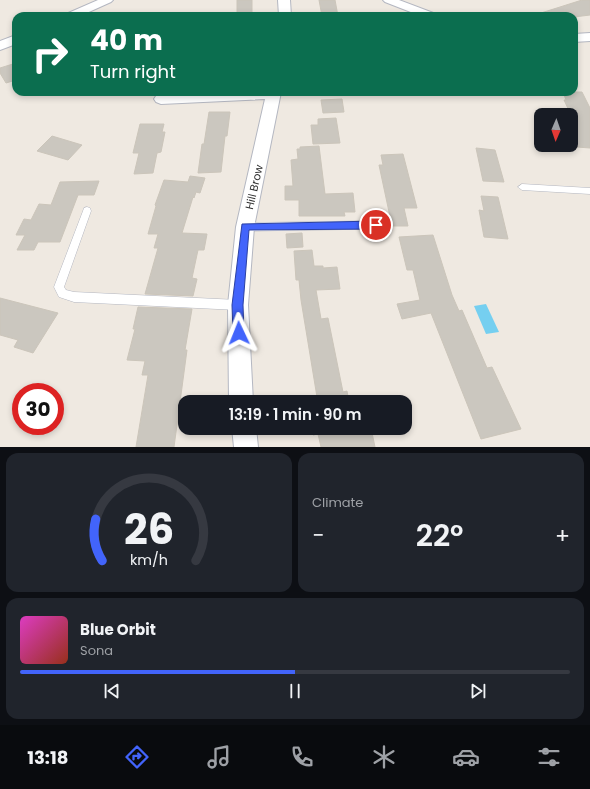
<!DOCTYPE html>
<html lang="en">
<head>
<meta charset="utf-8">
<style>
  body { margin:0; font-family:Poppins,sans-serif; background:#20242c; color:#f1f3f6; height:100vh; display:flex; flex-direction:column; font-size:15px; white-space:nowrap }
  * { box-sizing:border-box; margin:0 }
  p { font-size:13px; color:#9ea1a6 }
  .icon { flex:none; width:22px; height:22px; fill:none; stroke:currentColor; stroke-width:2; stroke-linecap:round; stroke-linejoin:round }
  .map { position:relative; height:447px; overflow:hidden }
  .sheet { display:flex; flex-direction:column; gap:6px; padding:6px; background:#0d0f14; flex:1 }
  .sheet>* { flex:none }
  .guide { position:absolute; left:12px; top:12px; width:566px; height:84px; border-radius:12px; box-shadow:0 2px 6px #0003; background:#0b6e4f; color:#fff; overflow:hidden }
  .needle { width:26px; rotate:182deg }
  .controls { position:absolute; left:534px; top:108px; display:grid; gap:8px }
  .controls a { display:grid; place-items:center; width:44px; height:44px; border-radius:8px; background:#171b24; box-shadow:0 2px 6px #0003; font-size:20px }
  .speed { position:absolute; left:12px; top:383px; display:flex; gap:8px; font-size:20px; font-weight:700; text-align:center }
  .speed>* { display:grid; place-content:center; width:52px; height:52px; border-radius:50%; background:#171b24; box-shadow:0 2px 6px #0003; line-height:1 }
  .speed .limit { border:6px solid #d22; background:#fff; color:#111 }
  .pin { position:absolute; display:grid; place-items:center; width:34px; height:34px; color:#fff; margin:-17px; border:2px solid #fff; border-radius:50%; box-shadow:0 1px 4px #0007 }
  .me { position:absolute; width:44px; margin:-22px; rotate:358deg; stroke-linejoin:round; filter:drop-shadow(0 0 3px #0008) }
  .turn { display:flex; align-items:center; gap:14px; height:84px; padding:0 12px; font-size:18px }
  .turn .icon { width:52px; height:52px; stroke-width:2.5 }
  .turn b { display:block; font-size:28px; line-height:34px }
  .big { font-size:30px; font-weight:600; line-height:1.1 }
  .sheet .widget { flex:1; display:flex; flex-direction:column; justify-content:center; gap:6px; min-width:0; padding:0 14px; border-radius:12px; background:#20242c }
  .sheet .dial { align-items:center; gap:0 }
  .dial svg { height:104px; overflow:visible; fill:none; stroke:#363941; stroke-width:7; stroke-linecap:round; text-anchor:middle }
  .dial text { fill:#f1f3f6; stroke:none }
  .song { display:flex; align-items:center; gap:12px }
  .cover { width:48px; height:48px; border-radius:6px; background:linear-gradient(135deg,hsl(310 70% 55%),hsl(10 70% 35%)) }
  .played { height:4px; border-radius:2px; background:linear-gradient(90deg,#4264fb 50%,#363941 50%) }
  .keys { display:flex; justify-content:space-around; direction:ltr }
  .heat { display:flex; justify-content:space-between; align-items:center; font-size:22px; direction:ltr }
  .sheet .tiles { flex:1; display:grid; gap:6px; grid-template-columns:1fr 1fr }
  .widget:last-child { grid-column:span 2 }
  .trip { position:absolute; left:178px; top:395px; width:234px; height:40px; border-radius:12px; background:#171b24; box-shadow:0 2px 6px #0003; font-weight:600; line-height:40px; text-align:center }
  .dock { display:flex; height:64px; justify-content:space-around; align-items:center; background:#090b0e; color:#9ea1a6 }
  .dock .icon { width:28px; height:28px }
  .dock .active { color:#4264fb }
  .dock b { font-size:18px; color:#f1f3f6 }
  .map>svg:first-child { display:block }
</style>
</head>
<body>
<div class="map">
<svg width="590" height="447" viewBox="0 0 590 447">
  <rect width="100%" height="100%" fill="#efe9e1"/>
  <!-- water -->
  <path fill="#75cff0" d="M 486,304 L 499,332 L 486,334 L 474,306 Z"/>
  <!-- building -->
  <path fill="#cbc7bf" stroke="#cbc5ba" d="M 237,0 L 252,0 L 252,15 L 237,16 Z
    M 319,0 L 335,0 L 338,16 L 322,16 Z
    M 582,0 L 590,0 L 590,15 L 574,17 L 574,16 L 541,16 L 541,13 Z
    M 16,63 L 16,80 L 6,83 L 0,73 L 0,68 Z
    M 563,92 L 582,92 L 590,108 L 590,148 L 577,147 L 571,130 L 571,115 L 564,100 L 566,100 Z
    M 342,99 L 344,112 L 323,113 L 321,100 Z
    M 209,112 L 230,112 L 227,136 L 225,136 L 221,172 L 198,173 L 202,144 L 204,144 Z
    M 336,118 L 340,143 L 313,144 L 311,125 L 318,125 L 318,119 Z
    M 140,124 L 164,124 L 162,132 L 165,132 L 161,152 L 157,153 L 153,173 L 134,174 L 139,153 L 133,153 Z
    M 52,136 L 82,145 L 68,160 L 37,151 Z
    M 319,146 L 325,194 L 353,193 L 355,212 L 344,212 L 345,216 L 299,216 L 299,200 L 285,200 L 285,186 L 293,186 L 291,160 L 298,159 L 297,149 L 300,149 L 300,147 Z
    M 476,148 L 495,150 L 504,182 L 483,181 Z
    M 403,154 L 417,208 L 404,208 L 408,226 L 392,226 L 379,165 L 383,165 L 381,155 Z
    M 190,176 L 205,178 L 200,193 L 196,192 L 194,198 L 193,197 L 182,233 L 207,234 L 204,250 L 198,250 L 192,278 L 197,279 L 193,296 L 145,294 L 158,248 L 154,248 L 158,234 L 148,234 L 156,206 L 155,205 L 164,180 L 188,182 Z
    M 99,181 L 94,195 L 78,195 L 60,242 L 38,242 L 34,250 L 17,250 L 25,235 L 16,235 L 24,219 L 31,220 L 39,204 L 51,205 L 60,182 Z
    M 481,196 L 498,197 L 508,239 L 484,237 L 479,210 L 484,211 Z
    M 302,233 L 303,247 L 287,248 L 286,234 Z
    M 433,235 L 452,295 L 459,311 L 462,310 L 487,368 L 492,367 L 521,429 L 481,439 L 431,313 L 402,319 L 397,304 L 420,300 L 413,270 L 407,270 L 399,237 Z
    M 312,250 L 314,266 L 323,266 L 323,268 L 337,267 L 340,289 L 316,290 L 321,319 L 328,318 L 343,392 L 347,391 L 349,402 L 307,402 L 306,399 L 317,397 L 301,300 L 299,280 L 296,280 L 294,251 Z
    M 0,298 L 58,313 L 33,353 L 14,347 L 18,340 L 0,335 Z
    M 138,307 L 192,309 L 185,350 L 187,350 L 174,447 L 136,447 L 148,375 L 142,375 L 145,361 L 127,360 L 135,329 L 133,329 Z
    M 311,428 L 371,428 L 375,447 L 321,447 L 318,434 L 313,435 Z"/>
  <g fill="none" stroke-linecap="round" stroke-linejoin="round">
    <!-- lane casing -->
    <g stroke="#b4b7c1" stroke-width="1">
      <path id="lane" d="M 522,184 L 590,188 L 590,194 L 522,190 L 518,187 Z
        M 87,207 L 90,208 L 91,211 L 64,287 L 66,290 L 74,292 L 238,300 L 242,302 L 243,305 L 242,308 L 238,310 L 74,302 L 59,297 L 54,287 L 83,211 L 84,208 Z
        M 376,221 L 379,222 L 381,225 L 379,228 L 376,229 L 245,231 L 242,230 L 240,227 L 242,224 L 245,223 Z"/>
    </g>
    <!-- street casing -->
    <g stroke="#b4b7c1" stroke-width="2">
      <path id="street" d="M 98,0 L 113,0 L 111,2 L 80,16 L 64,16 L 66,14 Z
        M 278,0 L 290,0 L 291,16 L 279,16 Z
        M 383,0 L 399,0 L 436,14 L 438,16 L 421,16 L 385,2 Z
        M 590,33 L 590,41 L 574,42 L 574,34 Z
        M 16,35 L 16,44 L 0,50 L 0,41 Z
        M 214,92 L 281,92 L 254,227 L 248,305 L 253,402 L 229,402 L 228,305 L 236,227 L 265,99 L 161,104 L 156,102 L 154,99 L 156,96 L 161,94 Z
        M 232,428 L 256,428 L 258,447 L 234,447 Z"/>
    </g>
    <!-- lane -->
    <use href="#lane" fill="#fff" fill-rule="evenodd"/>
    <!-- street -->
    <use href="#street" fill="#fff" fill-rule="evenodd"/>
  </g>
  <!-- route -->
  <path fill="#4264fb" stroke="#2b41a3" d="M 376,221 L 380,222 L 381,225 L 380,228 L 376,229 L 249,230 L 243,305 L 244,333 L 242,337 L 239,338 L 235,337 L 233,333 L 232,305 L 242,224 Z"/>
  <g text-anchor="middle" stroke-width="4" stroke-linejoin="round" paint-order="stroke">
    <!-- street labels -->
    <g font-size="11" fill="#2e2e2e" stroke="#fff">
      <text transform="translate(254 187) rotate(-77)" y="4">Hill Brow</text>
    </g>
  </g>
</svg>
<div class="controls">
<a><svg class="needle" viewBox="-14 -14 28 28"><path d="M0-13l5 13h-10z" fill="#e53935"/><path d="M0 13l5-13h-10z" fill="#9ea1a6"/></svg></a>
</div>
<div class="speed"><div class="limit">30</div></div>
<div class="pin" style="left:376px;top:225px;background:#d93025"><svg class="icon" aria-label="arrive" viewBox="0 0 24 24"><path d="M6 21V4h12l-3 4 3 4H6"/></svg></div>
<svg class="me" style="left:239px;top:333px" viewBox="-20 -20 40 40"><path d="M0-17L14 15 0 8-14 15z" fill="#4264fb" stroke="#fff" stroke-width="4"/></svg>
<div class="trip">13:19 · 1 min · 90 m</div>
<div class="guide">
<div class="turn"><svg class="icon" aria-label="right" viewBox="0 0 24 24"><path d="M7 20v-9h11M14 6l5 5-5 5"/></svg><div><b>40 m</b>Turn right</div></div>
</div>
</div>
<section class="sheet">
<div class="tiles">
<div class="widget dial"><svg viewBox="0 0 100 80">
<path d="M14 69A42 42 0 1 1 86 69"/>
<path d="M14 69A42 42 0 0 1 9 37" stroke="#4264fb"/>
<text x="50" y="56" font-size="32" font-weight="700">26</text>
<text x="50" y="72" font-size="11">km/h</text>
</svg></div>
<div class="widget"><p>Climate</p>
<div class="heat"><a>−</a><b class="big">22°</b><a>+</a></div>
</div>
<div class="widget">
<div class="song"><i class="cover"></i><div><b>Blue Orbit</b><p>Sona</p></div></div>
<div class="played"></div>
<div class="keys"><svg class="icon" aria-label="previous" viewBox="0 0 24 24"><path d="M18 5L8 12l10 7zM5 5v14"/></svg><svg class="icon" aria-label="pause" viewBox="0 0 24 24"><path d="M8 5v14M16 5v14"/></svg><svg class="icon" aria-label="next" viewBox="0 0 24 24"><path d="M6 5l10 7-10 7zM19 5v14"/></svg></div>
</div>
</div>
</section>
<nav class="dock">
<b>13:18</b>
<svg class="icon active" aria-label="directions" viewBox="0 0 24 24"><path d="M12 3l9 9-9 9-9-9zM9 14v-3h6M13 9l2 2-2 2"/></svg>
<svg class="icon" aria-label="music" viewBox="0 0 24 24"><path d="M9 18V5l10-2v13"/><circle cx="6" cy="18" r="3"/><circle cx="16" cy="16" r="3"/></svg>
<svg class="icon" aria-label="phone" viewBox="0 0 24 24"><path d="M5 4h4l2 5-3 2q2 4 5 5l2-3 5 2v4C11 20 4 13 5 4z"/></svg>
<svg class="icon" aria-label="climate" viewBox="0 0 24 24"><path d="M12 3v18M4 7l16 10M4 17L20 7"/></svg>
<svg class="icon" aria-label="car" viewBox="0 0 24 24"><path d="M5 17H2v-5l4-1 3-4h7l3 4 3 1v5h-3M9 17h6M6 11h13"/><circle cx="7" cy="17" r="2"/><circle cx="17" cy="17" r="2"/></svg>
<svg class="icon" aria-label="filters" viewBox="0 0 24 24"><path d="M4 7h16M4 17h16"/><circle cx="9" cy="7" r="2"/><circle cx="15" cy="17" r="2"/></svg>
</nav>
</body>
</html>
